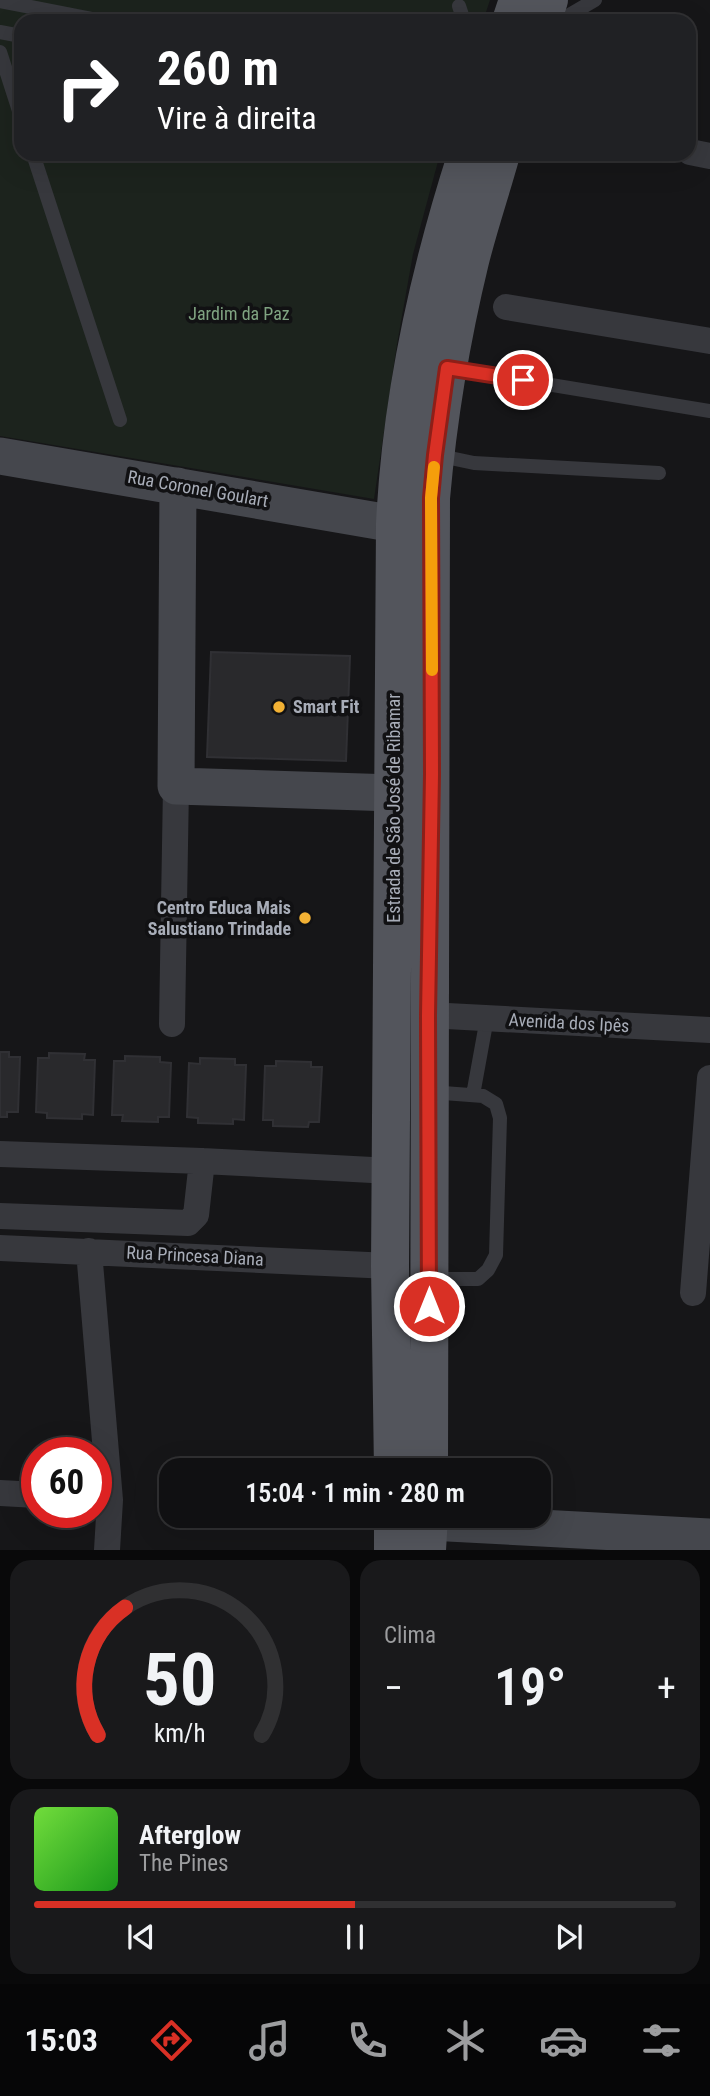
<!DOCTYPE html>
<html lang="pt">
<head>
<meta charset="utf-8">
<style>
  body { margin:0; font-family:"Roboto Condensed",sans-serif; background:#19191b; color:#f1f3f6; height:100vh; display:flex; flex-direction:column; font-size:26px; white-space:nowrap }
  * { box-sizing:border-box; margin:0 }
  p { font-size:23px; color:#9c9d9f }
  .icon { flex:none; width:38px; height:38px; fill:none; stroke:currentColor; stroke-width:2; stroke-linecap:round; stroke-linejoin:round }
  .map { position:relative; height:1550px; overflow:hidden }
  .sheet { display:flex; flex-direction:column; gap:10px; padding:10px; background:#09090a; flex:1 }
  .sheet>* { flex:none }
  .hud { position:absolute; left:14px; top:14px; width:682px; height:147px; border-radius:21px; box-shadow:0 7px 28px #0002,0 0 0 2px #303032; background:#202124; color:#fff; overflow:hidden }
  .speed { position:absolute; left:21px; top:1437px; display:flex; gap:14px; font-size:35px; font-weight:700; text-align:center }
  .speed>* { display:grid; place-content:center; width:91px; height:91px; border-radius:50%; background:#101012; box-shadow:0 7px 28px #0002,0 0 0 2px #303032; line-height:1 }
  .speed .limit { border:10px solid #d22; background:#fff; color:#111 }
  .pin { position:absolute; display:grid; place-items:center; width:60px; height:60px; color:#fff; margin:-30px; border:4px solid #fff; border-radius:50%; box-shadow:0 2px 7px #0007 }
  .me { position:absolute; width:77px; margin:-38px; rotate:0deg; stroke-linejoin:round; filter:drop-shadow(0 0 5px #0008) }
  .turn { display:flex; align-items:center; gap:24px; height:147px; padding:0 28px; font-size:32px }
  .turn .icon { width:91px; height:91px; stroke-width:2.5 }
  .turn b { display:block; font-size:49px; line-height:60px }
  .big { font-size:52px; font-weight:600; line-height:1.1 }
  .sheet .tile { flex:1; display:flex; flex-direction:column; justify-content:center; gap:10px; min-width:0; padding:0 24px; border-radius:21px; background:#19191b }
  .sheet .dial { align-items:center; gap:0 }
  .dial svg { height:182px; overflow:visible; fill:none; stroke:#303032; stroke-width:7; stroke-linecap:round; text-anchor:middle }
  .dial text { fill:#f1f3f6; stroke:none }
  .song { display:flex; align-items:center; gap:21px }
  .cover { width:84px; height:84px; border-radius:10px; background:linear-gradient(135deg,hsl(100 70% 55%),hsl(120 70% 35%)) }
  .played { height:7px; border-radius:4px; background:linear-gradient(90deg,#d93025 50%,#303032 50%) }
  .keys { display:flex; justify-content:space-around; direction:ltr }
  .heat { display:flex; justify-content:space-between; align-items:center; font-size:38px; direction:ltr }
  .sheet .tiles { flex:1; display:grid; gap:10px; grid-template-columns:1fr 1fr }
  .tile:last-child { grid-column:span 2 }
  .trip { position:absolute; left:159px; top:1458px; width:392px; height:70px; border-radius:21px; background:#101012; box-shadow:0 7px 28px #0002,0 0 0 2px #303032; font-weight:600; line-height:70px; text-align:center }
  .tabs { display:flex; height:112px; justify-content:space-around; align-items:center; background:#060607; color:#9c9d9f }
  .tabs .icon { width:49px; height:49px }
  .tabs .current { color:#d93025 }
  .tabs b { font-size:32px; color:#f1f3f6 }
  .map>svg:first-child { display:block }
</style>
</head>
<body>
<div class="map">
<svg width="710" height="1550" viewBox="0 0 710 1550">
  <rect width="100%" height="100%" fill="#161618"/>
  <!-- green -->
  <path fill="#1c231d" d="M 0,0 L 490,0 L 483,21 L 21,21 L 21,154 L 440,154 L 413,254 L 397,344 L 374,499 L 0,436 Z"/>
  <!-- building -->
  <path fill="#29292c" stroke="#303034" stroke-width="2" d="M 211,652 L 350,656 L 346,761 L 207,757 Z
    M 0,1052 L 9,1052 L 9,1057 L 20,1057 L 18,1112 L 7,1112 L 7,1117 L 0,1117 Z
    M 49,1053 L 85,1054 L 84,1060 L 95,1060 L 93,1115 L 82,1114 L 82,1119 L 47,1118 L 47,1113 L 36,1112 L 38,1058 L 49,1058 Z
    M 125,1056 L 160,1057 L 160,1062 L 171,1063 L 169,1117 L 158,1117 L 158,1122 L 122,1121 L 123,1115 L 112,1115 L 114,1061 L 125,1061 Z
    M 200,1058 L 235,1059 L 235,1065 L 246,1065 L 244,1120 L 233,1119 L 233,1124 L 198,1123 L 198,1118 L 187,1117 L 189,1063 L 200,1064 Z
    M 276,1061 L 311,1062 L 311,1067 L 322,1067 L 319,1122 L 309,1122 L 308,1127 L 273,1126 L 273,1120 L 263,1120 L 265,1066 L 276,1066 Z"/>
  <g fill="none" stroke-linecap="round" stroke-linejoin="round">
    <!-- lane -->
    <path stroke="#37383d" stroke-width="14" d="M 0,1 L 103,21
      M 459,6 L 464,21
      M 559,21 L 595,0
      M 0,32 L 21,36
      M 0,52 L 21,117
      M 33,154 L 120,420
      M 449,368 L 710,411
      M 436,455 L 474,463 L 659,473
      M 430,1092 L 483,1096 L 496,1104 L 500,1118 L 496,1255 L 488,1270 L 478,1279 L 430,1279
      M 473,1095 L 487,1018"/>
    <!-- street -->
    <path stroke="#37383d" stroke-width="26" d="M 690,152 L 710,156
      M 506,307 L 710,341
      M 428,1015 L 710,1030
      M 172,1024 L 176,786
      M 0,1154 L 202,1161 L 391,1171
      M 0,1216 L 188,1223 L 196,1215 L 202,1161
      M 0,1248 L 390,1266
      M 89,1251 L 110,1500 L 107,1550
      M 693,1293 L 710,1078
      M 0,1493 L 37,1495"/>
    <!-- secondary -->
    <path stroke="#45474d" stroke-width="37" d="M 0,456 L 395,524
      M 178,486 L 176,786 L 394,793 L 421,780
      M 429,1522 L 710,1537"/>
    <!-- primary -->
    <path stroke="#53555c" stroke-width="38" d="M 511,21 L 518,0
      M 542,21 L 549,0
      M 393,1470 L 390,1266 L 395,524 C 401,397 428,275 467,154
      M 429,1470 L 431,498 C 438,418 451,339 470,261 C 479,225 491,190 501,154
      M 393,1550 L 393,1516
      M 427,1550 L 429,1516"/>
  </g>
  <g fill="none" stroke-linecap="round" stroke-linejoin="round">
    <!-- route casing -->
    <g stroke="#8d1f18" stroke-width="18">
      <path id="route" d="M 429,1306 L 428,1015 L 432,774 L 431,498 L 435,455 L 447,368 L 523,380"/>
    </g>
    <!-- route -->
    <use href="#route" stroke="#d93025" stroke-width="12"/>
    <!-- slow -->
    <path stroke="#f59e0b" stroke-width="12" d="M 432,670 L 431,498 L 434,467"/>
  </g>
  <!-- markers -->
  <g fill="#f2b134" stroke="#111113" stroke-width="2.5">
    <circle cx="279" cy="707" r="7"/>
    <circle cx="305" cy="918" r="7"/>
  </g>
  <g text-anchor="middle" stroke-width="7" stroke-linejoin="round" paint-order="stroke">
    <!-- park labels -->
    <g font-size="18" fill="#7fa381" stroke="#111113">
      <text x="239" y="320">Jardim da Paz</text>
    </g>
    <!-- street labels -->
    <g font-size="18" fill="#a8adb8" stroke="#111113">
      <text transform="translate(198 489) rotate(10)" y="6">Rua Coronel Goulart</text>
      <text transform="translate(394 808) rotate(-90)" y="6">Estrada de São José de Ribamar</text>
      <text transform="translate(569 1023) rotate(3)" y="6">Avenida dos Ipês</text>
      <text transform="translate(195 1256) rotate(3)" y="6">Rua Princesa Diana</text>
    </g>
    <!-- poi labels -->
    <g font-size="18" font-weight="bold" fill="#a8adb8" stroke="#111113" text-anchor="start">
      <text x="293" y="713">Smart Fit</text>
      <text x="291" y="914" text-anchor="end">Centro Educa Mais<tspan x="291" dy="21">Salustiano Trindade</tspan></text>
    </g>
  </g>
</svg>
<div class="speed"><div class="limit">60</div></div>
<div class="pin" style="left:523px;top:380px;background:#d93025"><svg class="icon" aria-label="arrive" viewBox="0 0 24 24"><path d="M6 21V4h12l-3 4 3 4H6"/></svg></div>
<svg class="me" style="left:429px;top:1306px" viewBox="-20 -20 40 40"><circle r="17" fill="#d93025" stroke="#fff" stroke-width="3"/><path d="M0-11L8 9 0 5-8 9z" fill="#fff"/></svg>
<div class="trip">15:04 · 1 min · 280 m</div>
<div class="hud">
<div class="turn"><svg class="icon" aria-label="right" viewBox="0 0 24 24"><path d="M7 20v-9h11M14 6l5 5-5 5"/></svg><div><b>260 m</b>Vire à direita</div></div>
</div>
</div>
<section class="sheet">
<div class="tiles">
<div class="tile dial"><svg viewBox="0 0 100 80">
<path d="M14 69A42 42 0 1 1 86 69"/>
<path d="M14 69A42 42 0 0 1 26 13" stroke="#d93025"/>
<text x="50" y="56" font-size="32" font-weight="700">50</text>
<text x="50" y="72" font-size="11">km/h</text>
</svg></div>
<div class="tile"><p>Clima</p>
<div class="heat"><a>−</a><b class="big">19°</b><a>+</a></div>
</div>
<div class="tile">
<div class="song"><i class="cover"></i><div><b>Afterglow</b><p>The Pines</p></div></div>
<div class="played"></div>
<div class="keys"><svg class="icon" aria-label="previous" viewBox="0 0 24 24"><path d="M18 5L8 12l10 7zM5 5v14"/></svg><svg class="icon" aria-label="pause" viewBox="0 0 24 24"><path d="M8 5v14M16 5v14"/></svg><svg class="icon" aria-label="next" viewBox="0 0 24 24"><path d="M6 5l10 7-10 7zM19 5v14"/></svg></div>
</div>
</div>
</section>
<nav class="tabs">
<b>15:03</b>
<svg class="icon current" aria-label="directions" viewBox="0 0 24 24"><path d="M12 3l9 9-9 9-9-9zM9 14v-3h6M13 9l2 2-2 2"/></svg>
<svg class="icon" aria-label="music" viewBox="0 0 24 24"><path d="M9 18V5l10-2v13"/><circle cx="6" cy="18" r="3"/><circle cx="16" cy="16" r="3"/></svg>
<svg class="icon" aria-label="phone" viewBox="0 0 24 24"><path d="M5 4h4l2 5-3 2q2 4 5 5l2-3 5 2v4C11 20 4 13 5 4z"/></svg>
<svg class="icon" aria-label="climate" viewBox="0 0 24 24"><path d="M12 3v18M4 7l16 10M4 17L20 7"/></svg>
<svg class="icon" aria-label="car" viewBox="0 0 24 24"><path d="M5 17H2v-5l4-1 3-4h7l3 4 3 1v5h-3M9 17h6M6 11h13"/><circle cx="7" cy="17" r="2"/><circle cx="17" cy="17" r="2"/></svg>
<svg class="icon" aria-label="filters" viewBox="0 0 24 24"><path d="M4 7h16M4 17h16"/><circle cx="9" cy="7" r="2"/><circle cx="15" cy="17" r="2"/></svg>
</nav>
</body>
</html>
